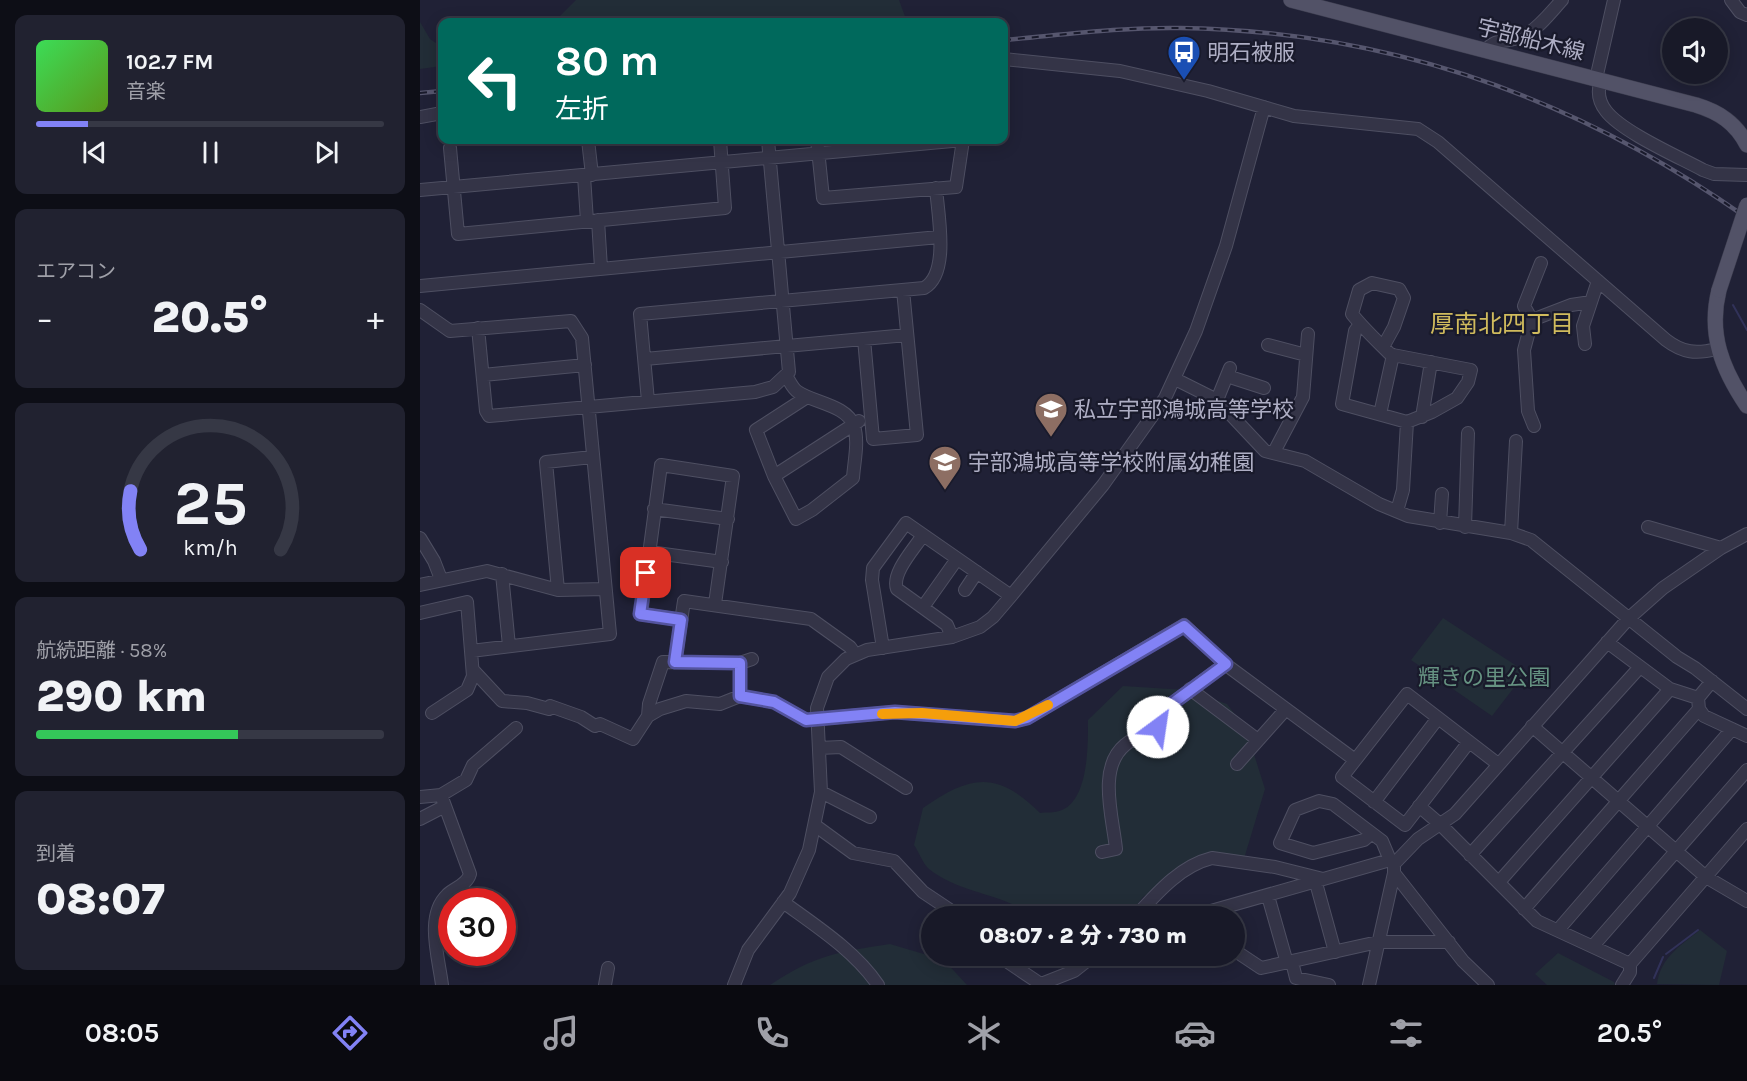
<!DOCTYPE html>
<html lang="ja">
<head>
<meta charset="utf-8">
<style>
  body { margin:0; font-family:Karla,"Noto Sans JP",sans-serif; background:#212230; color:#f1f3f6; height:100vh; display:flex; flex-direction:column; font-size:22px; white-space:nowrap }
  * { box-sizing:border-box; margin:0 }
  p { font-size:20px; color:#9fa0a8 }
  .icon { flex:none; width:33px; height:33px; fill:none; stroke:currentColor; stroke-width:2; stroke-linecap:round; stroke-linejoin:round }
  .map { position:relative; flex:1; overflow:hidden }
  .side { display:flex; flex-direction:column; gap:15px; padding:15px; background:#0d0e16; width:420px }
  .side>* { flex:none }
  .hud { position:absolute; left:18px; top:18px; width:570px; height:126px; border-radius:12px; box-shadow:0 3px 15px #0003,0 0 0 2px #363845; background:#00695c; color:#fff; overflow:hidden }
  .buttons { position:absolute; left:1242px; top:18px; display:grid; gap:12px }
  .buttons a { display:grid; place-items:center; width:66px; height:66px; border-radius:50%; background:#181928; box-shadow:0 3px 15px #0003,0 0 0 2px #363845; font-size:30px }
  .speed { position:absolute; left:18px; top:888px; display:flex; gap:12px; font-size:30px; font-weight:700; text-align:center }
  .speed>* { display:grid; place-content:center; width:78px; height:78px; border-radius:50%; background:#181928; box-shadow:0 3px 15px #0003,0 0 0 2px #363845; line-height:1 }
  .speed .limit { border:9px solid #d22; background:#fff; color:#111 }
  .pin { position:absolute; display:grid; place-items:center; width:51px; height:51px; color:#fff; margin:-26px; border-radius:12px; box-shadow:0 3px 9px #0006 }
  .me { position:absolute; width:66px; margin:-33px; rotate:31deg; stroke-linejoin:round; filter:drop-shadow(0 0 4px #0008) }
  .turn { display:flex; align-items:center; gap:21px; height:126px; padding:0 18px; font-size:27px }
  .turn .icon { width:78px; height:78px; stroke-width:2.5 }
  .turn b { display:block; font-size:42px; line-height:51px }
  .big { font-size:45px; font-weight:800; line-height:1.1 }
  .side .widget { flex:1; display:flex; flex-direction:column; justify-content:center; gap:9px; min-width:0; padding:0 21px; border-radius:12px; background:#212230 }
  .side .dial { align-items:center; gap:0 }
  .dial svg { height:156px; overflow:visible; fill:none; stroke:#363845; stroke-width:7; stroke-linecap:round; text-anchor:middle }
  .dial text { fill:#f1f3f6; stroke:none }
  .song { display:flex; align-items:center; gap:18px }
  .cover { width:72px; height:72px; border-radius:9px; background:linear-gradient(135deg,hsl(130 70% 55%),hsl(90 70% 35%)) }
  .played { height:6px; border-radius:3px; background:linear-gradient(90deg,#8282f5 15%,#363845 15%) }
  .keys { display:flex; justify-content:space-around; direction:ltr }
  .heat { display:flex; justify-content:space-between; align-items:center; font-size:33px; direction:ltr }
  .charge { height:9px; border-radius:4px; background:linear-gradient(90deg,#34c759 58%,#363845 0) }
  .trip { position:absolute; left:501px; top:906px; width:324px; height:60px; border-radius:30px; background:#181928; box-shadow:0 3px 15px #0003,0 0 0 2px #363845; font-weight:800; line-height:60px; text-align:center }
  .menu { display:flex; height:96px; justify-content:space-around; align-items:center; background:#0a0a10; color:#9fa0a8 }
  .menu .icon { width:42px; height:42px }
  .menu .on { color:#8282f5 }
  .menu b { font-size:27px; color:#f1f3f6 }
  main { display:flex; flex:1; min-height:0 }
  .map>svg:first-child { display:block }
</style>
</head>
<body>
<main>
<section class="side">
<div class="widget">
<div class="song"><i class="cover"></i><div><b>102.7 FM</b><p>音楽</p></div></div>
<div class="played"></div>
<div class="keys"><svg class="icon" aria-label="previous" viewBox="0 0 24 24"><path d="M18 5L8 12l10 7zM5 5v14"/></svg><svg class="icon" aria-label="pause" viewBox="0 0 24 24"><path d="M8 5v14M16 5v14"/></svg><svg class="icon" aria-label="next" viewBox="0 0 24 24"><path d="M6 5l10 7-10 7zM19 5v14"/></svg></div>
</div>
<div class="widget"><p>エアコン</p>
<div class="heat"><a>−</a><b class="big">20.5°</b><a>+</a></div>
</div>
<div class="widget dial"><svg viewBox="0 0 100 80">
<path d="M14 69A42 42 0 1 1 86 69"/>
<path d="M14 69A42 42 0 0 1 9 39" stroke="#8282f5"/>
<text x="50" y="56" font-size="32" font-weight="700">25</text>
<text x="50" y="72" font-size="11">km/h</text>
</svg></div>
<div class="widget"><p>航続距離 · 58%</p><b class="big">290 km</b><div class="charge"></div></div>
<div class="widget"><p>到着</p><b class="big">08:07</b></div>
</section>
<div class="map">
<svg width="1327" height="985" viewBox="0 0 1327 985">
  <rect width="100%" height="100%" fill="#202136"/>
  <!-- green -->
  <path fill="#222d37" d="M 156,0 L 479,0 L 487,22 L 134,22 Z
    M 0,22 L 10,39 L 22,47 L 22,66 L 0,69 Z
    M 1023,618 L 1106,672 L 1072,716 L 991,660 Z
    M 703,686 L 766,690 L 807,704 L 826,729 L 845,789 L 823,862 L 804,856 L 756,875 L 723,897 L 713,910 L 697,916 L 643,914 L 613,916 C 583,893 540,894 509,869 C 503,864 499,852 494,845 L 503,808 C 550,775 577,770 620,813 C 626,812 634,813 639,811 C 669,803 668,744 668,720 Z
    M 1280,930 L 1307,951 L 1299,985 L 1237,984 C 1241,957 1260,946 1280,930 Z
    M 470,944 L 524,960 L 547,985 L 350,985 C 395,955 418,952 470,944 Z
    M 1138,953 L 1194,982 L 1195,985 L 1127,985 L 1115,974 Z"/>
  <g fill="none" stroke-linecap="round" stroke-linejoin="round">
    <!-- stream -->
    <path stroke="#313259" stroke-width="2" d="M 1313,305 L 1327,330
      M 1246,954 L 1278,930
      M 1234,978 L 1243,957"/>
    <!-- minor casing -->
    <g stroke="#4e4f62" stroke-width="14">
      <path id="minor" d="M 1311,0 L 1320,12 L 1327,15
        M 1066,51 C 1074,37 1090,43 1104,36 C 1118,29 1131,12 1142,0
        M 584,59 L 700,71 L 788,91 L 874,116 L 998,129 L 1018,142 L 1246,340 C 1263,353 1276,354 1297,349
        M 1176,79 L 1194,0
        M 1181,80 C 1177,91 1179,102 1186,111 C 1202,132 1259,157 1283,170 L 1294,174 L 1327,175
        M 0,117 L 22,113
        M 168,140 L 172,175
        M 397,140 L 403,198 L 536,187 L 543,140
        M 30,148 L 38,234 L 305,208 L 300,140
        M 164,176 L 167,221
        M 0,190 L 543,140
        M 178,220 L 181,268
        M 0,286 L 519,237
        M 0,310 L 30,331 L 151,321 L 162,338 L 190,634 L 51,651
        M 1112,320 L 1151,305 L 1171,302
        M 940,324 L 935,331 L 922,404 L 987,422 L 1012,412 L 1037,398 L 1048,382 L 1051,370 L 973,355 L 969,353 C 956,340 943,328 932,314 L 939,290 L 952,283 L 979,289 L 984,298 L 974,327 L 963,347
        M 58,328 L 66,411 L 69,416 L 335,392 L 353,387 L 369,372 L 348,140
        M 444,339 L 453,439 L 497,435 L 483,290
        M 1165,344 L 1163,326 L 1178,281
        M 848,345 L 886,355
        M 225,359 L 487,335
        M 63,375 L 165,365
        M 807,376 L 844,388
        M 367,377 C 370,382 373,389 378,392 C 394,403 427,405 434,426 C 439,442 434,462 433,478 L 392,510 L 376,519 L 354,476 L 336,430 L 387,397
        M 755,379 L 797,400 L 845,451 L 885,461 L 959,504 L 988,516 L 1091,533 L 1111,540 L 1257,657 L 1275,668 L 1327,709
        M 797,400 L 810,368
        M 228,401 L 220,314 L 504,288 C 530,274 518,215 516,188
        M 960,414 L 973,355
        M 1002,417 L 1011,362
        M 1114,426 L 1108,411 L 1104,350 L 1112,320 L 1104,306 L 1121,263
        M 854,452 L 883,397 L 888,334
        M 354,476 L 439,421
        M 234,509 L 308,519
        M 977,511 L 983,490 L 987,422
        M 1020,523 L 1022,494
        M 1045,527 L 1048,433
        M 1228,527 L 1301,548
        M 1091,533 L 1096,441
        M 503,535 C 495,548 471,573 477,589 L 527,625 L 532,637
        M 0,538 L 14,561 L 21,579
        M 229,552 L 302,562
        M 82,574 L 89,646
        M 0,585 L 67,571 L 138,590 L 185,589
        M 138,590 L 126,462 L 172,457
        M 545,590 L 557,572
        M 503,607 L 537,559
        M 0,613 L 47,602 L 53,676 L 47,690 L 12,713
        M 261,620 L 221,614 L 241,465 L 313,476 L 295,604
        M 1187,642 L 1250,689 L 1278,698
        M 463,648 L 452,580 L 453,568 L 486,523 L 591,596
        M 255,662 L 264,601 L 391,619 L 430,647 L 435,654
        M 320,663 L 320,696
        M 54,671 L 82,701 L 107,703 L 129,709 L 130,706 L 161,717 L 175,726 L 180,724 L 213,739 L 228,716 L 240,709 L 266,701 L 300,704 L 320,696 L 354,702 L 386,720 L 475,712 L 595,721 L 607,718 L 764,625 L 805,664 L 935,760
        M 1292,681 L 1278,698 L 1279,709 L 1284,716 L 1327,736
        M 770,689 L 838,740
        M 228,716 L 229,704 L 243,662 L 320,663 L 332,659
        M 1112,726 L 1286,877 L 1327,901
        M 1049,742 L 985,825 L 922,777 L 987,694 L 1078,764
        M 399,748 L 421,747 L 486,788
        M 817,764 L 866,709
        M 401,792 L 450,817
        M 21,795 L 50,874 C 47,885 34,888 27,895 C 5,916 19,959 22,985
        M 0,797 L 21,795 L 46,780 L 53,765 L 96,728
        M 954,802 L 1018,718
        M 999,806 L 1021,825 L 1117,921 L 1210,964
        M 0,819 L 25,806
        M 396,826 L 433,853 L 474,861 L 503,892 L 539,916
        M 951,834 L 944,840 L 893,853 L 860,843 L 875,810 L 899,801 L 913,804 L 962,841 L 970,860
        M 682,852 L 696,849 C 693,818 677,768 705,745 C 714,737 727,732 738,727 L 742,711 L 805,664
        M 1050,855 L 1220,667
        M 974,873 L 1043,961 L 1068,985
        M 1079,882 L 1250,689
        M 896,883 L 915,952
        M 848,896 L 867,963
        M 363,902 C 396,926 435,951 458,985
        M 1104,909 L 1279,709
        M 716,916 C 737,893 760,866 792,858 L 855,867 L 903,879
        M 788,916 L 791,911 L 970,860 L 974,864
        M 1138,930 L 1312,729
        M 1173,946 L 1327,770
        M 814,950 L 841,968 L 958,942 L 1029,942
        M 579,956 L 622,985
        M 872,962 L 876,978 L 909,985
        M 621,984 L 654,971 L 673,956
        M 185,985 L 188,968
        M 314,985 L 328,950 L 370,893 L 389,850 L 401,792 L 397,708 L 408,677 L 426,659 L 447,650 L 532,637 L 560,627 L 573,617 L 591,596 L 683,485 L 745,398 L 776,331 L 806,246 L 844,107
        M 949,985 L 974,873 L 974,864 L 998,839 L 1035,814 L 1208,619 L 1243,588 L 1301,548 L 1327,534
        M 1202,985 L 1210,972 L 1210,964 L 1327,829"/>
    </g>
    <!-- major casing -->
    <g stroke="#3a3b4d" stroke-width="16">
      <path id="major" d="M 871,0 L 1276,105 C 1299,112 1316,123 1327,145
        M 1299,290 C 1288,334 1302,369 1327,406"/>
    </g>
    <!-- minor -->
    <use href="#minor" stroke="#343447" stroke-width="12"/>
    <!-- major -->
    <use href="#major" stroke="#525267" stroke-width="15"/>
    <!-- rail casing -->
    <g stroke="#56566e" stroke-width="4.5">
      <path id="rail" d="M 584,40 C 642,35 701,27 760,28 C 969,31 1157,98 1327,218
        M 0,93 L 22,91"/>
    </g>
    <!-- rail -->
    <use href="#rail" stroke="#191a2b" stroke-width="2" stroke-dasharray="7" stroke-linecap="butt"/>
    <!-- major-bridge casing -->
    <g stroke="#3a3b4d" stroke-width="16" stroke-linecap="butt">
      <path id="major-bridge" d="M 1299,290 L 1327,205"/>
    </g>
    <!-- major-bridge -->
    <use href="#major-bridge" stroke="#525267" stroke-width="15"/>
  </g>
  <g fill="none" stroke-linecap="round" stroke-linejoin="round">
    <!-- route casing -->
    <g stroke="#54549f" stroke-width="15">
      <path id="route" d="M 226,573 L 220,614 L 261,620 L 255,662 L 320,663 L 320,696 L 354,702 L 386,720 L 475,712 L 595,721 L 607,718 L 764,626 L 806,664 L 742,711 L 738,727"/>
    </g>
    <!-- route -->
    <use href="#route" stroke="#8282f5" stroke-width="10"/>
    <!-- slow -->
    <path stroke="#f59e0b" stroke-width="10" d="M 462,714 L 502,713 L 595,721 L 628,705"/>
  </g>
  <!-- icons -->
  <defs>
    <g id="bus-pin" transform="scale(1.725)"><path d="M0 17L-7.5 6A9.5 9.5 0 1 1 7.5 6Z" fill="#1a4fb4" stroke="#191a2b"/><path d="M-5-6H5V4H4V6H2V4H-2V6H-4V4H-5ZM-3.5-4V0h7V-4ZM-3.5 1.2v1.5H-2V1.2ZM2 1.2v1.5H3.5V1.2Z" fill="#fff"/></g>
    <g id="school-pin" transform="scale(1.725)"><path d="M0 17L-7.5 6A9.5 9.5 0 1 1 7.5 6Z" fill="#8d6e63" stroke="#191a2b"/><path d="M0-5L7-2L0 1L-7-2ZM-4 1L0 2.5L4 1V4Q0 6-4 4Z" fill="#fff"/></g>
  </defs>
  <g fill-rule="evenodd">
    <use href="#bus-pin" x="764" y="52"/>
    <use href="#school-pin" x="631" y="409"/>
    <use href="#school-pin" x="525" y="462"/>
  </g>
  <g text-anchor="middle" stroke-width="4.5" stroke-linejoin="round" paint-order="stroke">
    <!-- street labels -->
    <g font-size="22" fill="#aeaec4" stroke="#191a2b">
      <text transform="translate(1111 39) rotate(14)" y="8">宇部船木線</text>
    </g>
    <!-- poi labels -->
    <g font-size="22" fill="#aeaec4" stroke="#191a2b" text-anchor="start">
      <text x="787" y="60">明石被服</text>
      <text x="654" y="417">私立宇部鴻城高等学校</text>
      <text x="548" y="470">宇部鴻城高等学校附属幼稚園</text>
    </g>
    <!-- park labels -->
    <g font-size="22" fill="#669382" stroke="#191a2b">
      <text x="1064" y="685">輝きの里公園</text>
    </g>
    <!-- neighbourhood labels -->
    <g font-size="24" fill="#d0bb5d" stroke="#191a2b">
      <text x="1082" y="332">厚南北四丁目</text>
    </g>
  </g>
</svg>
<div class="buttons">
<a><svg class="icon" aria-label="sound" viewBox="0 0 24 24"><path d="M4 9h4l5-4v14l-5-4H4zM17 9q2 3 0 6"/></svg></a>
</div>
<div class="speed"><div class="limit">30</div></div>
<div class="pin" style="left:226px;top:573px;background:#d93025"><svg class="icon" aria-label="arrive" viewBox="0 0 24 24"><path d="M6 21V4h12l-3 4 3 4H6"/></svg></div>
<svg class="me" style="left:738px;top:727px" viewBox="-20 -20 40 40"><circle r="19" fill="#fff"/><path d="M0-13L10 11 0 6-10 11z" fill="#8282f5"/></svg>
<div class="trip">08:07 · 2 分 · 730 m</div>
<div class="hud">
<div class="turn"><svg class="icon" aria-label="left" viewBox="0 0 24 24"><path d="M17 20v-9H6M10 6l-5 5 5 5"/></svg><div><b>80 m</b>左折</div></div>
</div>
</div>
</main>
<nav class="menu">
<b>08:05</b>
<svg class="icon on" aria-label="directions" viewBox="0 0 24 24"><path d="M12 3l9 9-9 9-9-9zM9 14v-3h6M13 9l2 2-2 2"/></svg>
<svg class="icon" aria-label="music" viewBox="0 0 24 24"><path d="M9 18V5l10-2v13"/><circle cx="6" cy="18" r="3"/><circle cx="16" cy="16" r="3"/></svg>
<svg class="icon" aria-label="phone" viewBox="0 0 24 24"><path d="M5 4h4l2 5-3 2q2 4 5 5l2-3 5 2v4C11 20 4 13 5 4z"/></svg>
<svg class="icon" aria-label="climate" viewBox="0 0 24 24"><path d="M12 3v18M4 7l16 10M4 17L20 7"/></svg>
<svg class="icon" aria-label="car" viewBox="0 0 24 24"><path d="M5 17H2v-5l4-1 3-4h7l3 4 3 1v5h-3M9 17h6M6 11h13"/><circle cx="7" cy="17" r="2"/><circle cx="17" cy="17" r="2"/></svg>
<svg class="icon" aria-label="filters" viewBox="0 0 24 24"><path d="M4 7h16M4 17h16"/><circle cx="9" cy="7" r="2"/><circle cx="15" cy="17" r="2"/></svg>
<b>20.5°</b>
</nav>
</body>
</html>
